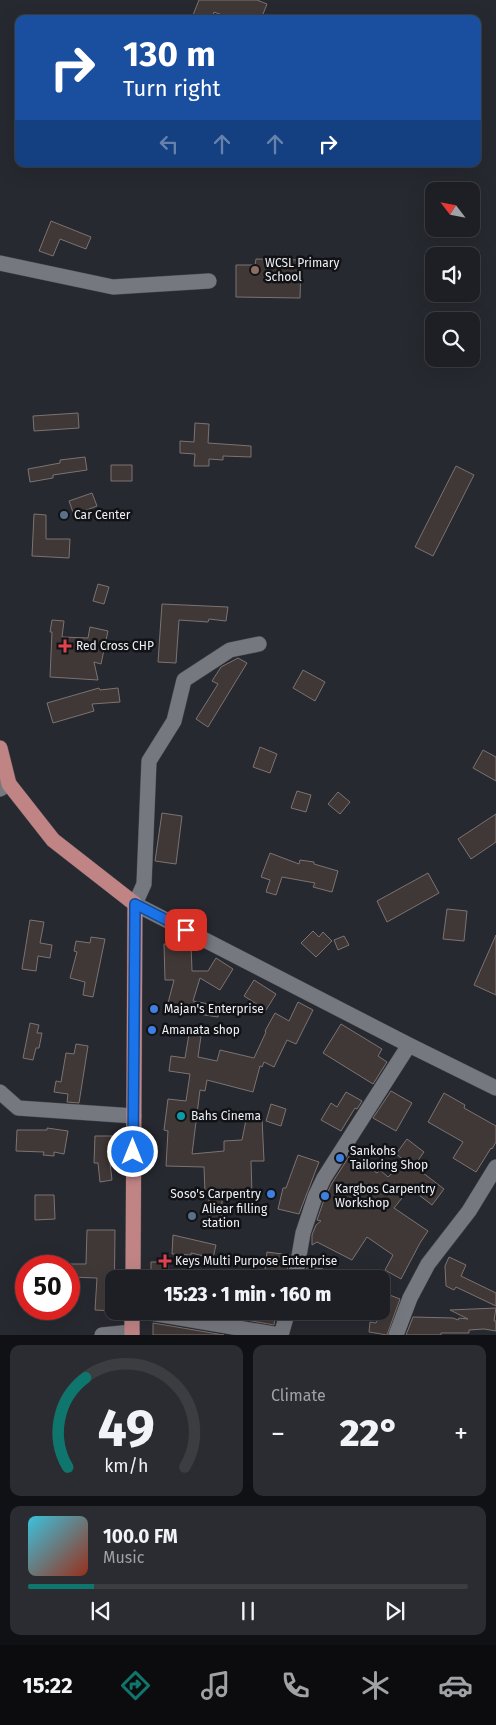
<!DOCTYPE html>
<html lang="en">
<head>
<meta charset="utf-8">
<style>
  body { margin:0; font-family:"Fira Sans",sans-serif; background:#2a2c31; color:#f1f3f6; height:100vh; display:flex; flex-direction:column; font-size:19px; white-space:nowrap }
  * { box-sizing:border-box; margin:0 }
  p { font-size:16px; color:#a0a2a6 }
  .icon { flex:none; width:28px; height:28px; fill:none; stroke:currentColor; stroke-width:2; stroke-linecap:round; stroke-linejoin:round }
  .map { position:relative; height:1335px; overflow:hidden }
  .drawer { display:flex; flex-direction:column; gap:10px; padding:10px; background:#101114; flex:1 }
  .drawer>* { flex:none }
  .banner { position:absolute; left:15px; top:15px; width:466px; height:152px; border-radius:10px; box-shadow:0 5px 20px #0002,0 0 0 1px #3b3d41; background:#1a4fa0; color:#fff; overflow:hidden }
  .needle { width:32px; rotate:302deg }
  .fabs { position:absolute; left:425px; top:182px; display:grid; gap:10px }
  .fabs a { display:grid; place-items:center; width:55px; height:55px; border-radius:10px; background:#1d1f24; box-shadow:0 5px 20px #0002,0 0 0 1px #3b3d41; font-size:25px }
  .speed { position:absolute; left:15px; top:1255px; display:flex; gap:10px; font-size:25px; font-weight:700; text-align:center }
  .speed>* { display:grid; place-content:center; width:65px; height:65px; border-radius:50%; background:#1d1f24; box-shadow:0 5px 20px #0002,0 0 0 1px #3b3d41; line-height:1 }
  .speed .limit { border:8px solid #d22; background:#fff; color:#111 }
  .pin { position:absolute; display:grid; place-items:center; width:42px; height:42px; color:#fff; margin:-21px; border-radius:10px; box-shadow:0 2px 8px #0006 }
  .me { position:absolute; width:55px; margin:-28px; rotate:0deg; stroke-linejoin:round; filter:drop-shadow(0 0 4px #0008) }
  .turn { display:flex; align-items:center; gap:18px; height:105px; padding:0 25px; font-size:22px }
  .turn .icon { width:65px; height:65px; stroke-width:2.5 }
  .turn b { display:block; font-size:35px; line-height:42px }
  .lanes { display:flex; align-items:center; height:48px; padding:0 25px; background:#0003; justify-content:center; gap:25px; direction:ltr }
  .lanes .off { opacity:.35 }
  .big { font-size:38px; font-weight:800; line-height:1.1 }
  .drawer .card { flex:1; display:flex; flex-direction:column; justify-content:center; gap:8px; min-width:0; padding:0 18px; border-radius:10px; background:#2a2c31 }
  .drawer .dial { align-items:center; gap:0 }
  .dial svg { height:130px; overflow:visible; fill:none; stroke:#3b3d41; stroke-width:7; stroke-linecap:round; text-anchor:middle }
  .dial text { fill:#f1f3f6; stroke:none }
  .song { display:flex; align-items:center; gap:15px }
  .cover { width:60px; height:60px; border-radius:8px; background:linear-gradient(135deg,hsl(190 70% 55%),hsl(10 70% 35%)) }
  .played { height:5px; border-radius:2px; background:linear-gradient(90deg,#0f766e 15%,#3b3d41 15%) }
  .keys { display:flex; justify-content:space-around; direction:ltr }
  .heat { display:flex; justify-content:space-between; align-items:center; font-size:28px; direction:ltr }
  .drawer .tiles { flex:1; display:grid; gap:10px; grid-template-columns:1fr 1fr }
  .card:last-child { grid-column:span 2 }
  .trip { position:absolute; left:105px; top:1270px; width:285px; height:50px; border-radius:10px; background:#1d1f24; box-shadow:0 5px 20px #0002,0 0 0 1px #3b3d41; font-weight:800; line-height:50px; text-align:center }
  .tabs { display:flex; height:80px; justify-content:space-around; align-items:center; background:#0c0c0e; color:#a0a2a6 }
  .tabs .icon { width:35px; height:35px }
  .tabs .current { color:#0f766e }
  .tabs b { font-size:22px; color:#f1f3f6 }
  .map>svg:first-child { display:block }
</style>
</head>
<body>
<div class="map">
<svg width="496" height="1335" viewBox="0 0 496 1335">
  <rect width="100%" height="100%" fill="#272930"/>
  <!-- building -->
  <path fill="#403836" stroke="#7c7371" d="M 199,0 L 257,0 L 267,4 L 261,19 L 233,19 L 214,12 L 212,19 L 203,19 L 193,15 Z
    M 51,221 L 91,237 L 86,249 L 60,239 L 53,256 L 39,251 Z
    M 256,259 L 301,260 L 300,298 L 236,297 L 236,265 L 255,265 Z
    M 78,413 L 79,428 L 34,431 L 33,416 Z
    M 195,423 L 209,424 L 208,443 L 251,446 L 251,457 L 223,456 L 223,460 L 209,459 L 209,466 L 194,466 L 195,454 L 180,453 L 180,441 L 194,442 Z
    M 85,457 L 87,470 L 53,475 L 53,478 L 30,482 L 28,469 L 60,463 L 60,460 Z
    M 111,465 L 132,465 L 132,481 L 111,481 Z
    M 456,466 L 474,475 L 433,556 L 415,547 Z
    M 92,493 L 97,506 L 74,515 L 69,501 Z
    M 34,514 L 46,515 L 46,539 L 70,539 L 69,558 L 32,556 Z
    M 98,584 L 109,587 L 104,604 L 93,601 Z
    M 162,604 L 228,607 L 226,621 L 209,619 L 208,622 L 179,620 L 176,663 L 158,662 Z
    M 52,620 L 64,621 L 62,637 L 88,638 L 90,627 L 108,631 L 101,664 L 94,662 L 98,680 L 50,677 L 52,632 L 50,632 Z
    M 238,658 L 247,663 L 208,727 L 196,719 L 218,684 L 212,681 L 221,667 Z
    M 303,670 L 325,682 L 315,701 L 293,688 Z
    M 99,688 L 100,690 L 118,688 L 120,702 L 92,704 L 94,711 L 53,723 L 47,703 Z
    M 260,747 L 277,754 L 270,773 L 253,767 Z
    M 483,750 L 496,757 L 496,781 L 473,768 Z
    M 297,791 L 311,795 L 306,812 L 291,808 Z
    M 338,792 L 350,802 L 340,814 L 328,804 Z
    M 162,813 L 182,816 L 176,864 L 155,861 Z
    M 496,814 L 496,842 L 471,859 L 458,839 Z
    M 270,853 L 299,864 L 300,860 L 314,862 L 314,864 L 338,871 L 332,892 L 313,887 L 315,883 L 282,877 L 276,895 L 266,892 L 270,880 L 261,877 Z
    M 428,873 L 439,893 L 387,922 L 377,901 Z
    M 447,909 L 467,911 L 464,941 L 443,939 Z
    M 30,920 L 44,922 L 40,943 L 52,945 L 50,958 L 38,956 L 36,971 L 22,969 Z
    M 313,931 L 319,937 L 323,932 L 332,941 L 316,957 L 301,943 Z
    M 496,935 L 496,995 L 474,985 Z
    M 344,936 L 349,945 L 338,950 L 334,940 Z
    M 91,937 L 105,939 L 93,997 L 83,995 L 85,982 L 70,978 L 77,952 L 74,951 L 76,941 L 90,943 Z
    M 164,944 L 191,944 L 192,971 L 208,971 L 216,958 L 233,969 L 220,990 L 200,978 L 193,1001 L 220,1006 L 218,1017 L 198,1014 L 198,1012 L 168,1003 L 174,980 L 165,980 Z
    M 254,980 L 276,994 L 266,1010 L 244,996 Z
    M 298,1002 L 313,1010 L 296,1044 L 287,1040 L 274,1067 L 264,1062 L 262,1067 L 260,1066 L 253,1092 L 207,1080 L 205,1091 L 200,1090 L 192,1154 L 224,1151 L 224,1141 L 242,1140 L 247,1115 L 262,1118 L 264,1161 L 251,1161 L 252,1195 L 222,1196 L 222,1226 L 209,1226 L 209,1192 L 205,1192 L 204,1167 L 166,1166 L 168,1131 L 164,1130 L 168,1099 L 186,1101 L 190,1074 L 169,1071 L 171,1056 L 185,1058 L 189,1034 L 201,1036 L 198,1057 L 217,1061 L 220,1050 L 254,1058 L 266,1032 L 265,1031 L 275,1013 L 289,1021 Z
    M 30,1023 L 39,1025 L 37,1033 L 42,1033 L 39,1048 L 36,1048 L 33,1060 L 23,1058 Z
    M 341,1024 L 382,1049 L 378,1056 L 387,1062 L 373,1084 L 323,1053 Z
    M 76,1044 L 88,1046 L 79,1103 L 67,1102 L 68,1094 L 54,1092 L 56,1081 L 61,1082 L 66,1053 L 74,1054 Z
    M 391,1091 L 412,1103 L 396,1131 L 373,1118 Z
    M 346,1092 L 362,1101 L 357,1109 L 355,1108 L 341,1131 L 321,1120 L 331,1103 L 337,1107 Z
    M 444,1093 L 465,1105 L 464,1108 L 496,1126 L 496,1142 L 492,1149 L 491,1148 L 476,1172 L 453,1158 L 463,1142 L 428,1122 Z
    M 271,1104 L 286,1109 L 281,1126 L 266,1121 Z
    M 47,1128 L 68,1131 L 64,1154 L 54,1152 L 54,1156 L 43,1155 L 44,1152 L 16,1151 L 17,1130 L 47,1130 Z
    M 95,1136 L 121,1136 L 120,1163 L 110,1163 L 112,1180 L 100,1182 L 98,1163 L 94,1163 Z
    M 407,1139 L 424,1152 L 414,1166 L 444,1189 L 432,1205 L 410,1188 L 394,1208 L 428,1231 L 420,1243 L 401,1279 L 385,1270 L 393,1255 L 367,1237 L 352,1260 L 317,1242 L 312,1245 L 312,1235 L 316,1225 L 321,1221 L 317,1220 L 324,1200 L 332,1183 L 350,1155 L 377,1173 L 380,1170 L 388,1177 L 405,1161 L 396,1154 Z
    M 298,1155 L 319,1162 L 299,1214 L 278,1209 L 283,1188 L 286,1188 Z
    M 35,1195 L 54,1195 L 55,1219 L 35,1220 Z
    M 87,1230 L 115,1230 L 114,1311 L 95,1310 L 97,1278 L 69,1277 L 70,1264 L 86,1264 Z
    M 173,1235 L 216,1245 L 213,1258 L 191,1253 L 191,1255 L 172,1254 Z
    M 267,1252 L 290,1255 L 289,1258 L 279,1263 L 288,1264 L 286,1279 L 264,1279 Z
    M 449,1257 L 466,1265 L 461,1276 L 496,1293 L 496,1306 L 456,1287 L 454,1290 L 446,1286 L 445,1266 Z
    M 151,1262 L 168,1262 L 168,1273 L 151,1273 Z
    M 307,1267 L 323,1269 L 322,1279 L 305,1279 Z
    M 387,1294 L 400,1299 L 387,1335 L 369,1332 L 370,1322 L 376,1323 Z
    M 496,1308 L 494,1321 L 496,1321 L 496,1331 L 484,1329 L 469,1330 L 469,1333 L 441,1333 L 441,1335 L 406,1335 L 413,1317 L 453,1318 L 458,1320 L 459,1318 L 468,1319 L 450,1310 Z
    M 196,1311 L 276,1311 L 274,1325 Z
    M 153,1323 L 224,1335 L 153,1335 Z"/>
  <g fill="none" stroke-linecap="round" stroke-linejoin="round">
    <!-- minor casing -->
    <g stroke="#46474d" stroke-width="16">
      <path id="minor" d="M 0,263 L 113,287 L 209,281
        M 259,644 L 230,650 L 184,680 L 174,721 L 149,761 L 144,884 L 135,904 L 409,1045 L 496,1088
        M 0,789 L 9,784
        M 0,1092 L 18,1108 L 134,1116
        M 295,1279 L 303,1233 L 315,1197 L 324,1178 L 409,1045
        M 132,1311 L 151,1313 L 279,1335
        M 102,1335 L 132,1332
        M 281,1335 L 288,1311
        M 396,1335 L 410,1298 L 428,1264 L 469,1211 L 496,1167"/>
    </g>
    <!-- major casing -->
    <g stroke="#46474d" stroke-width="16">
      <path id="major" d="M 0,748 L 9,784 L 53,840 L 135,904 L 133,1279
        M 132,1335 L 132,1311"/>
    </g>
    <!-- minor -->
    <use href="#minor" stroke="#767880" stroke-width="15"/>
    <!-- major -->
    <use href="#major" stroke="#c18485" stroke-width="15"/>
  </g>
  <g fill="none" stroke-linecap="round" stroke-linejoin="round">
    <!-- route casing -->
    <g stroke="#114b97" stroke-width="12">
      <path id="route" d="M 133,1152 L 135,904 L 186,930"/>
    </g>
    <!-- route -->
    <use href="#route" stroke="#1a73e8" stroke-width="9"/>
  </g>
  <!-- markers -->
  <circle fill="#8d6e63" stroke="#111215" stroke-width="2" cx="255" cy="270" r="5"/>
  <g fill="#5c6f8a" stroke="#111215" stroke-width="2">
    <circle cx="64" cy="515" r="5"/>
    <circle cx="192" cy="1216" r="5"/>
  </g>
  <g fill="#e0444e" stroke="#111215" stroke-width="2">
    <path d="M62.5 638.5h5v5h5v5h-5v5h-5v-5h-5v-5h5z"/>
    <path d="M162.5 1253.5h5v5h5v5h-5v5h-5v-5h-5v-5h5z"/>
  </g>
  <g fill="#3f7fe0" stroke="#111215" stroke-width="2">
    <circle cx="154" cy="1009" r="5"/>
    <circle cx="152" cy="1030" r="5"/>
    <circle cx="340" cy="1158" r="5"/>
    <circle cx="271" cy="1194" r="5"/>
    <circle cx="325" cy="1196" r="5"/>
  </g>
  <circle fill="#0f9aa8" stroke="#111215" stroke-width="2" cx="181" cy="1116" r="5"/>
  <g text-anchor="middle" stroke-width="5" stroke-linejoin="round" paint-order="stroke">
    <!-- poi labels -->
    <g font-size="12" fill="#eff0f5" stroke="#111215" text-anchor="start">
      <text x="265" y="267">WCSL Primary<tspan x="265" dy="14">School</tspan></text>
      <text x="74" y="519">Car Center</text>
      <text x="76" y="650">Red Cross CHP</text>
      <text x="164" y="1013">Majan's Enterprise</text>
      <text x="162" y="1034">Amanata shop</text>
      <text x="191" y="1120">Bahs Cinema</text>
      <text x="350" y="1155">Sankohs<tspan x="350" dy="14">Tailoring Shop</tspan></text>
      <text x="335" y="1193">Kargbos Carpentry<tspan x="335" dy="14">Workshop</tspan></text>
      <text x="261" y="1198" text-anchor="end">Soso's Carpentry</text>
      <text x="202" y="1213">Aliear filling<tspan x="202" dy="14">station</tspan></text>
      <text x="175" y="1265">Keys Multi Purpose Enterprise</text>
    </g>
  </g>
</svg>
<div class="fabs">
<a><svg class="needle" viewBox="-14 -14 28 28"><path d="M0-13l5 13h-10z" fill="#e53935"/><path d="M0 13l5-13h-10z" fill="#a0a2a6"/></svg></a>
<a><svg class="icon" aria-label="sound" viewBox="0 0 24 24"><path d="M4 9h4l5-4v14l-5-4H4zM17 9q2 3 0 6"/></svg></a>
<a><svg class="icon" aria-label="search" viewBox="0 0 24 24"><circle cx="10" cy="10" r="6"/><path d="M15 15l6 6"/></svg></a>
</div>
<div class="speed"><div class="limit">50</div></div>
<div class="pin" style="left:186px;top:930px;background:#d93025"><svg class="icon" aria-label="arrive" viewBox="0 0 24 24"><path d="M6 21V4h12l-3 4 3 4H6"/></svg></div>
<svg class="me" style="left:133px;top:1152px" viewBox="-20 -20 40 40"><circle r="17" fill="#1a73e8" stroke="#fff" stroke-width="3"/><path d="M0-11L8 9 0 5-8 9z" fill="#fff"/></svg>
<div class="trip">15:23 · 1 min · 160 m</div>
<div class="banner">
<div class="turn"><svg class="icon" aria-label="right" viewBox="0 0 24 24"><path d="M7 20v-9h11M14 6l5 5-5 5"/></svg><div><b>130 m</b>Turn right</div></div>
<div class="lanes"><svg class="icon off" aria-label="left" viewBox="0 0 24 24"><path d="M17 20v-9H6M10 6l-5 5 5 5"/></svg><svg class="icon off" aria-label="ahead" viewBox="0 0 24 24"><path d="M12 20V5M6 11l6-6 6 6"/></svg><svg class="icon off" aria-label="ahead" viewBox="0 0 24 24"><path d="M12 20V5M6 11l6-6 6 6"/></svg><svg class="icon" aria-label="right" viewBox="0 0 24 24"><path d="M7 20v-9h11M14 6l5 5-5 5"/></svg></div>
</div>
</div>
<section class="drawer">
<div class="tiles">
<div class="card dial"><svg viewBox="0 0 100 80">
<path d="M14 69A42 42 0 1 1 86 69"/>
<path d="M14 69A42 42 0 0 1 25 14" stroke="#0f766e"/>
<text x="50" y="56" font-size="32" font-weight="700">49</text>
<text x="50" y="72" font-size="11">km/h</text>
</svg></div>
<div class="card"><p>Climate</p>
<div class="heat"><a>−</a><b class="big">22°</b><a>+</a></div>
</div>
<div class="card">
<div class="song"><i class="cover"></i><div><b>100.0 FM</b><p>Music</p></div></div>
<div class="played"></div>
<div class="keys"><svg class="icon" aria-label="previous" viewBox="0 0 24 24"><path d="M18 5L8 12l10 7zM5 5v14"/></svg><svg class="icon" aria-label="pause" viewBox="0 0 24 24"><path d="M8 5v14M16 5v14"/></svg><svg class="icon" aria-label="next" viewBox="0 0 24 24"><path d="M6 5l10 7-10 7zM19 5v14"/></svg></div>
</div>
</div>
</section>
<nav class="tabs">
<b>15:22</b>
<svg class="icon current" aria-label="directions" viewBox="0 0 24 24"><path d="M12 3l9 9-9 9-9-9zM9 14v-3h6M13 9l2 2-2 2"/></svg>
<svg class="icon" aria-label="music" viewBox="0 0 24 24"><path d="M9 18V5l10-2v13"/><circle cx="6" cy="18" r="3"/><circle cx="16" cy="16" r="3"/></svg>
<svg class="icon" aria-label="phone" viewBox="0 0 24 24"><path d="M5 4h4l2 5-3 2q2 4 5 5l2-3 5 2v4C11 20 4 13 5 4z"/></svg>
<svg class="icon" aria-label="climate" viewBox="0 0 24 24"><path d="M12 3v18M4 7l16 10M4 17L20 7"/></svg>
<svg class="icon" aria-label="car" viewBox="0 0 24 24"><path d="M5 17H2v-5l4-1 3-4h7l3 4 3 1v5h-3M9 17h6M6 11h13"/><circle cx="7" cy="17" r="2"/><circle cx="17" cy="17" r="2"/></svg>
</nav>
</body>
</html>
